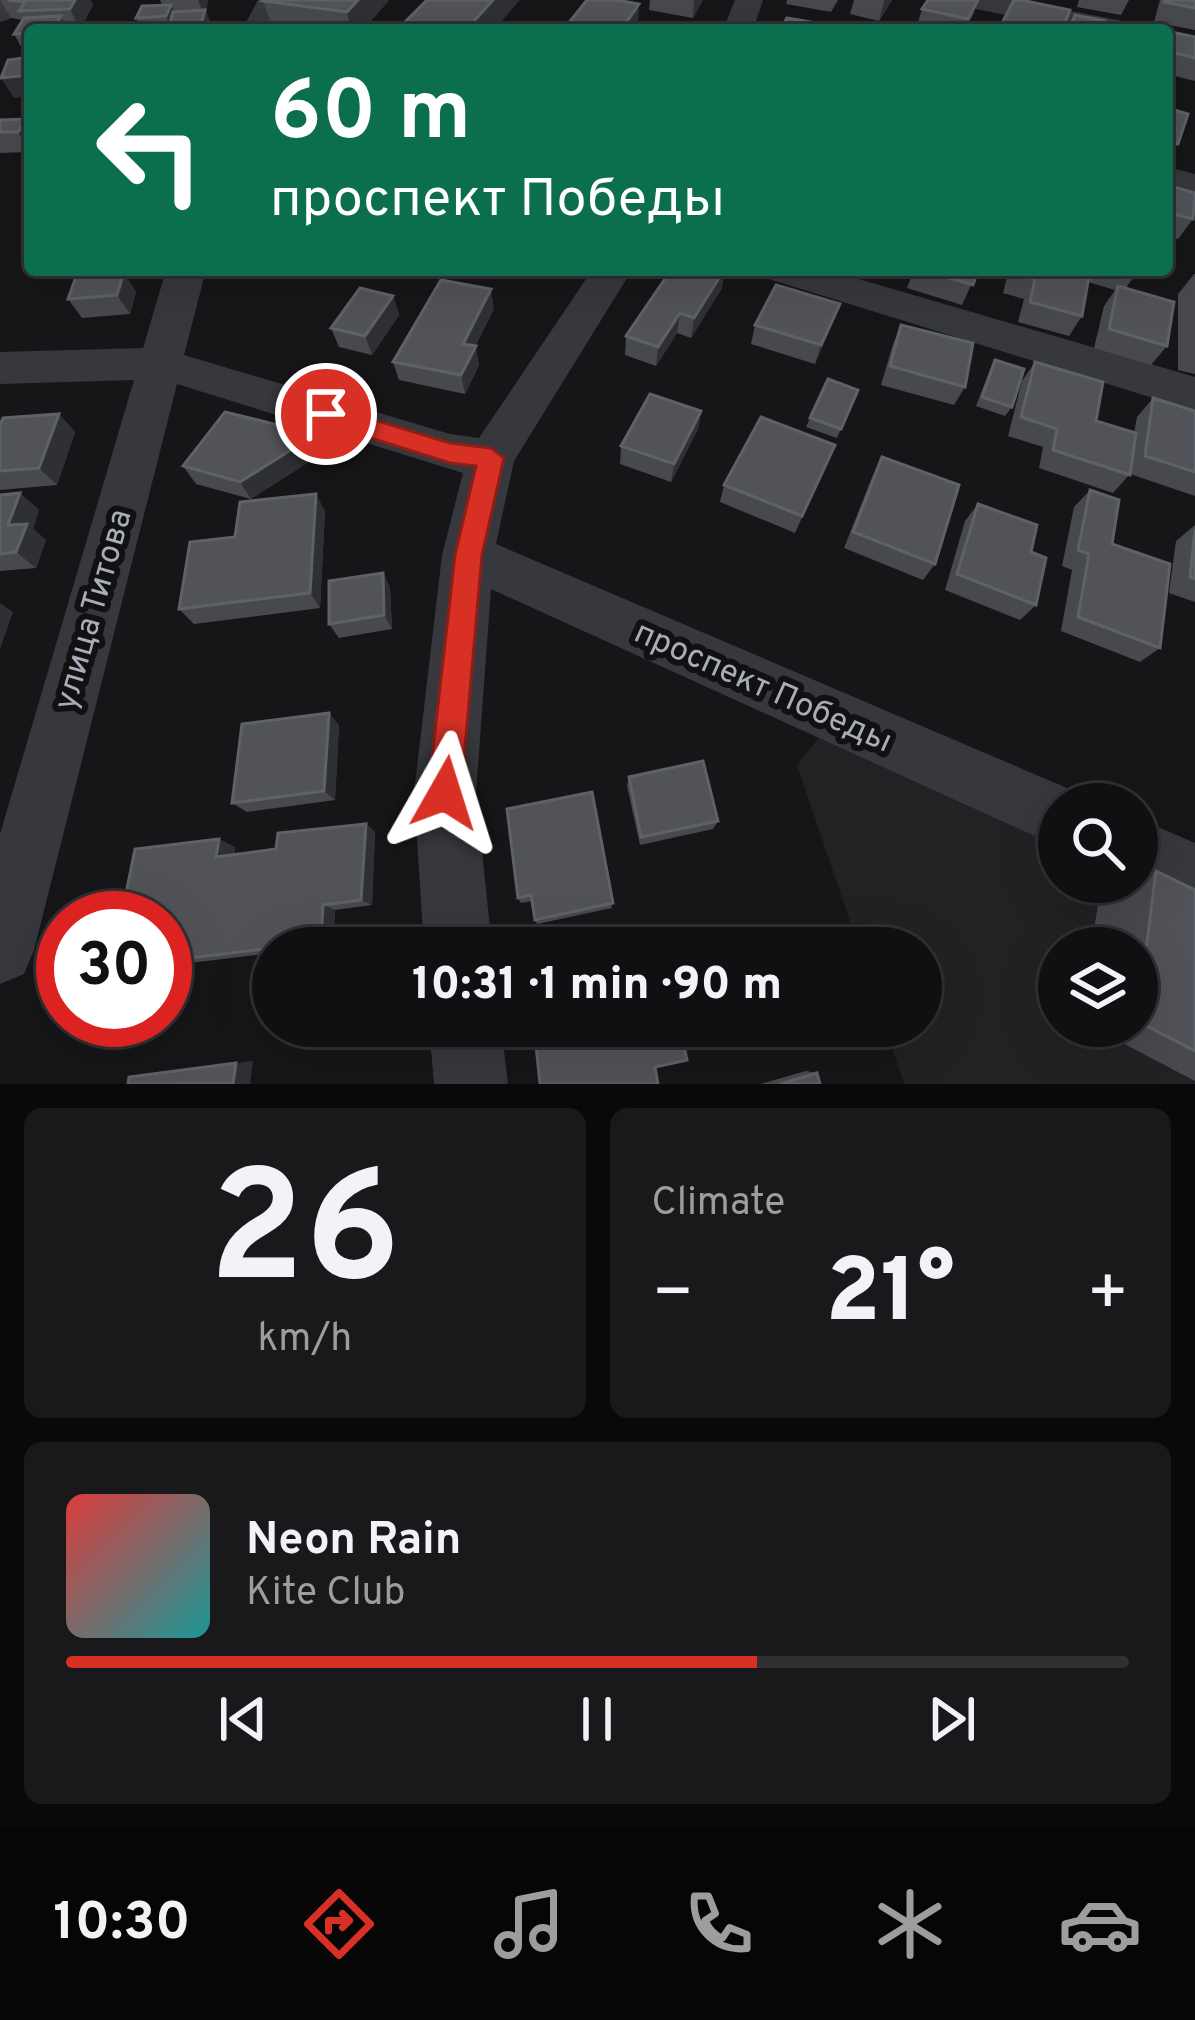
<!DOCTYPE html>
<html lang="en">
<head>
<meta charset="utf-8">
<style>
  body { margin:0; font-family:Overpass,sans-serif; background:#19191b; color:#f1f3f6; height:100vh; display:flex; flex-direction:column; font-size:45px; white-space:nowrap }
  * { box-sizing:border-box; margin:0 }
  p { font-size:39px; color:#9c9d9f }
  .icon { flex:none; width:66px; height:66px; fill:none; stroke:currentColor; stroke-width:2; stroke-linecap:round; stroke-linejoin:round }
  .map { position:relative; height:1084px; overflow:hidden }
  .side { display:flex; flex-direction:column; gap:24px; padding:24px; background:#09090a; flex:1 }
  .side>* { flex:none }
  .banner { position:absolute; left:24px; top:24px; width:1149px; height:252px; border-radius:12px; box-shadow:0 12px 48px #0002,0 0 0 3px #303032; background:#0b6e4f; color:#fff; overflow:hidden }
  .controls { position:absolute; left:1038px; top:783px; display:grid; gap:24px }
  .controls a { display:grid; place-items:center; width:120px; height:120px; border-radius:50%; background:#101012; box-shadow:0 12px 48px #0002,0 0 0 3px #303032; font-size:60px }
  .speed { position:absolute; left:36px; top:891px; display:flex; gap:24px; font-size:60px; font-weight:700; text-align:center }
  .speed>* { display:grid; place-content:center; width:156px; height:156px; border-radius:50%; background:#101012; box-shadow:0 12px 48px #0002,0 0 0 3px #303032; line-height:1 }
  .speed .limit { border:18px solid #d22; background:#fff; color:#111 }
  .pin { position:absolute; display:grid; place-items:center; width:102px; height:102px; color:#fff; margin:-51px; border:6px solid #fff; border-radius:50%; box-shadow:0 3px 12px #0007 }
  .me { position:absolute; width:132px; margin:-66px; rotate:6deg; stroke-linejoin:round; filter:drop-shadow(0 0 9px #0008) }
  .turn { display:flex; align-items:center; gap:42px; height:252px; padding:0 48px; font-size:54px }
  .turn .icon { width:156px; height:156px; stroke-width:2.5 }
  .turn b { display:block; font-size:84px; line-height:102px }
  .big { font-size:90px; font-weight:800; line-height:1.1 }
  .side .card { flex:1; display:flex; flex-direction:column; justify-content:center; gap:18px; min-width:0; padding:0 42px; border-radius:18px; background:#19191b }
  .side .dial { align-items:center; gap:0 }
  .dial b { font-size:156px; line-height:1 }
  .song { display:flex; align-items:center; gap:36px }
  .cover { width:144px; height:144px; border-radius:18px; background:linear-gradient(135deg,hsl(0 70% 55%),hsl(180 70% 35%)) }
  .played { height:12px; border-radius:6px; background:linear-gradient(90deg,#d93025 65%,#303032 65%) }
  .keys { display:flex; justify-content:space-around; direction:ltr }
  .heat { display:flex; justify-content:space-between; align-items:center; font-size:66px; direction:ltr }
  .side .tiles { flex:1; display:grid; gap:24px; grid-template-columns:1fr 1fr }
  .card:last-child { grid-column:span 2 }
  .trip { position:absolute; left:252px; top:927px; width:690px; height:120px; border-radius:60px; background:#101012; box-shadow:0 12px 48px #0002,0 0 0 3px #303032; font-weight:800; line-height:120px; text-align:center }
  .menu { display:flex; height:192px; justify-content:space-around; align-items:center; background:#060607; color:#9c9d9f }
  .menu .icon { width:84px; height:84px }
  .menu .selected { color:#d93025 }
  .menu b { font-size:54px; color:#f1f3f6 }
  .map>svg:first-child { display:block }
</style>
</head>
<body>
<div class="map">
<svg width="1195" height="1084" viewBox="0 0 1195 1084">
  <rect width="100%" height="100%" fill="#161618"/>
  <!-- built -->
  <path fill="#222225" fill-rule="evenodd" d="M 828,726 L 1059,834 L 1059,882 L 1137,882 L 1195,897 L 1195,1084 L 904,1084 L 885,1026 L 921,1026 L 921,948 L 859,948 L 797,765 ZM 1059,948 L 1137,948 L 1137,1026 L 1059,1026 Z"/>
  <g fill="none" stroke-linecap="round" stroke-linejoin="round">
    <!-- minor -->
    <path fill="#37383d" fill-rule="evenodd" d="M 0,0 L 25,0 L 10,19 L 0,22 Z
      M 258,0 L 286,0 L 272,30 L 242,30 Z
      M 735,0 L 763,0 L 753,30 L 723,30 Z
      M 957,0 L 1014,0 L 1123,21 L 1138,30 L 1079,30 L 971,8 Z
      M 1167,167 L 1195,174 L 1195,196 L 1167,189 Z
      M 166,270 L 206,270 L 184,355 L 450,434 L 479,438 L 592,270 L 632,270 L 514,461 L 496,544 L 1081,794 L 1085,804 L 1059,804 L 1059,847 L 491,589 L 476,793 L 492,948 L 424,948 L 414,793 L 442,555 L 463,473 L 177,384 L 34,950 L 24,974 L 0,984 L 0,834 L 134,380 L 0,384 L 0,352 L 143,348 Z
      M 763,270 L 828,270 L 1195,377 L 1195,411 L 769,279 Z
      M 1137,818 L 1195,843 L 1195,909 L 1135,882 Z
      M 429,1026 L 501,1026 L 508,1084 L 434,1084 Z"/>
  </g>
  <!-- wall -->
  <path fill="#47494d" d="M 0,0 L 91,0 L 93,5 L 80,29 L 30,30 L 30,53 L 25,54 L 14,34 L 23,20 L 11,18 Z
    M 160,0 L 208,0 L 206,11 L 213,30 L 142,30 L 136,18 L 162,5 Z
    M 389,0 L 363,30 L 273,29 L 263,1 Z
    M 650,0 L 703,0 L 693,18 L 649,10 Z
    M 787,0 L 838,0 L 831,12 L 786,4 Z
    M 854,0 L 892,0 L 879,21 L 850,14 Z
    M 1079,0 L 1129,0 L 1121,15 L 1077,7 Z
    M 1160,0 L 1195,0 L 1195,30 L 1154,22 Z
    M 922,9 L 974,13 L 965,30 L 922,30 L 916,29 Z
    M 1167,31 L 1195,37 L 1195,81 L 1167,74 Z
    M 1167,108 L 1178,144 L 1167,160 Z
    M 26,119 L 30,126 L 30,152 L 0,153 L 0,120 Z
    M 1167,185 L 1193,219 L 1178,239 L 1167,236 Z
    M 914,270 L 978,270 L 962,305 L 907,288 Z
    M 1009,270 L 1138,270 L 1126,288 L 1167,346 L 1151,365 L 1094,348 L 1104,306 L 1115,290 L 1088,282 L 1082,316 L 1069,336 L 1018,322 L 1024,299 L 1003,293 Z
    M 1194,274 L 1195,274 L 1195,374 L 1178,370 L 1178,294 Z
    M 722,288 L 691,338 L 677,333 L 656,366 L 625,355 L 626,336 Z
    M 136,292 L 130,314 L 82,318 L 68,299 Z
    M 393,296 L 399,315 L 372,355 L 339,347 L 331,328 Z
    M 840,304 L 815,364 L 751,344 L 755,325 Z
    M 494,309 L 475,346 L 479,365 L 465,394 L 399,380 L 393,362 Z
    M 901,325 L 965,387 L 954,405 L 881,385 L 893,344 Z
    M 995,360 L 1012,407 L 1005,416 L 976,406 L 990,370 Z
    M 1035,362 L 1096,421 L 1134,433 L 1137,417 L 1153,398 L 1195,411 L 1195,496 L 1130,474 L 1113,493 L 1039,468 L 1043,447 L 1008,436 L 1022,381 Z
    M 858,390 L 837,438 L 806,427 L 810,418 Z
    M 701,411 L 698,429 L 671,482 L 620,464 L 621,446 Z
    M 59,414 L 75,432 L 57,485 L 0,490 L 0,425 Z
    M 343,440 L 251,499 L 196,484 L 183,466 Z
    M 835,445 L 795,533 L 720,502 L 724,485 Z
    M 882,457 L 935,564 L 923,580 L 844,548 L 873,475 Z
    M 1090,490 L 1112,544 L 1160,648 L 1140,662 L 1061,631 L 1072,570 L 1062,566 L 1074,507 Z
    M 20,493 L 39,510 L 33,529 L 46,540 L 36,568 L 0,571 L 0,495 Z
    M 978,504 L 1031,552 L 1036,605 L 1020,620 L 945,590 L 965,521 Z
    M 325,511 L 320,608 L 194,624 L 179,609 L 235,537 Z
    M 1195,525 L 1195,602 L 1169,593 L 1176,541 Z
    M 383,573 L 390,588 L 392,629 L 339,638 L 329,624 Z
    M 339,725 L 335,800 L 247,812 L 232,803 Z
    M 629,777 L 718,821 L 713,829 L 640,845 L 627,786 Z
    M 592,792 L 612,908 L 537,924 L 535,920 L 532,901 L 521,903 L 518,898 Z
    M 366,824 L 375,832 L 372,905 L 335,910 L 333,946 L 313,948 L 273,948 L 273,953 L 165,966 L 165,918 L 235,847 L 234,855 L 276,849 Z
    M 1156,871 L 1195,890 L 1195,1081 L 1090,1026 L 1137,1026 L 1137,948 L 1091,948 L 1101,886 L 1115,882 L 1137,882 L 1137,876 Z
    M 806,1071 L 817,1073 L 820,1084 L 760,1084 Z"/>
  <!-- shaded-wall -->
  <path fill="#2f3033" d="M 75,0 L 91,0 L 93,5 L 80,29 L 70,9 Z
    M 198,0 L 208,0 L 206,11 L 213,30 L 201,30 L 204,15 Z
    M 358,0 L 389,0 L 363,30 L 351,30 L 347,12 Z
    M 493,0 L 520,0 L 494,30 L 466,30 Z
    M 694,0 L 703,0 L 693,18 Z
    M 885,0 L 892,0 L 879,21 L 884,1 Z
    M 978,0 L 974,13 L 964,30 L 968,19 Z
    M 639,4 L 638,30 L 621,30 Z
    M 171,5 L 180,24 L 172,30 L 166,16 Z
    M 61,16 L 68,30 L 53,30 Z
    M 30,75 L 30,96 L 14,98 L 1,78 Z
    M 26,119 L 30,126 L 30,151 L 18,132 Z
    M 725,270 L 722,288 L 691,338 L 694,318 Z
    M 124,272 L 136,292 L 130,314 L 117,295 Z
    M 491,289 L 494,309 L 467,363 L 463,344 Z
    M 393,296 L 399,315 L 372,355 L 365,336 Z
    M 840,304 L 833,323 L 815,364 L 821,345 Z
    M 680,313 L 677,333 L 656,366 L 658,347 Z
    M 476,346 L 479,365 L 465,394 L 461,375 Z
    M 701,411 L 698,429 L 671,482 L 674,464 Z
    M 59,414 L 75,432 L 57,485 L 39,468 Z
    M 335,422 L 343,440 L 251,499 L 240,482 Z
    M 20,493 L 39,510 L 33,529 L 46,540 L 36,568 L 16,552 L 8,525 Z
    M 316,494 L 325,511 L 320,608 L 310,593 Z
    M 383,573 L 390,588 L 392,629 L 384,615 Z
    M 0,603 L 13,612 L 0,649 Z
    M 329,713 L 339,725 L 335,800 L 324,791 Z
    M 366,824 L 375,832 L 372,905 L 361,900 Z
    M 219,839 L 235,847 L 232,863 L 216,857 Z
    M 323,905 L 335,910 L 333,946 L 321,942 Z
    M 253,1061 L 250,1084 L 233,1084 L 236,1063 Z"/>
  <!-- building -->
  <path fill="#525359" stroke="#5f6168" stroke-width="3" d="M 8,0 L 75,0 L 70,9 L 19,11 L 25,2 Z
    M 265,0 L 358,0 L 347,12 L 263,1 Z
    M 427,0 L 493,0 L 466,30 L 397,30 Z
    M 587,0 L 616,0 L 639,4 L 621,30 L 563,30 Z
    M 928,0 L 978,0 L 968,19 L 922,9 Z
    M 1014,0 L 1021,0 L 1070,10 L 1062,30 L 1014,30 L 1000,27 Z
    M 1165,0 L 1195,0 L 1195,8 L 1164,2 Z
    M 171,5 L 166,16 L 136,18 L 142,6 Z
    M 205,10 L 200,29 L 168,30 L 173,12 Z
    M 1075,15 L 1105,21 L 1102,30 L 1069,30 Z
    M 61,16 L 53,30 L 30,30 L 30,33 L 14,34 L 24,18 Z
    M 787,18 L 828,25 L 825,30 L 780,30 Z
    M 1167,31 L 1195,37 L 1195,58 L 1167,51 Z
    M 30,57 L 30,75 L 1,78 L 8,60 Z
    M 1167,108 L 1188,114 L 1178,144 L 1167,141 Z
    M 26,119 L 18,132 L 0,132 L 0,120 Z
    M 1167,185 L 1195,193 L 1193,219 L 1167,212 Z
    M 671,270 L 724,270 L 694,318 L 680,313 L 658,347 L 626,336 Z
    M 922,270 L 978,270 L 973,285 Z
    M 1015,270 L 1090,270 L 1082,316 L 1030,302 L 1035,279 L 1014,273 Z
    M 124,272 L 117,295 L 68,299 L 76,277 Z
    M 441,280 L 491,289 L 463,344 L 476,346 L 461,375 L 393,362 Z
    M 776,285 L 840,304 L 821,345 L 755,325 Z
    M 1118,286 L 1174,302 L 1167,346 L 1109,329 Z
    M 360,288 L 393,296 L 365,336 L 331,328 Z
    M 901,325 L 973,343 L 965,387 L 890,366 Z
    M 995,360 L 1024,369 L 1012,407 L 982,397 Z
    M 1035,362 L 1103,382 L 1096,421 L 1136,433 L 1130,475 L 1053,450 L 1057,429 L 1021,417 Z
    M 828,379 L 858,390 L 841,429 L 810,418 Z
    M 650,394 L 701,411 L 674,464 L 621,446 Z
    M 1153,398 L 1195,411 L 1195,472 L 1145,456 Z
    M 225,412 L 294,429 L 304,414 L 335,422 L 240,482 L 183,466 Z
    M 59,414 L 39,468 L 0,471 L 0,425 L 3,418 Z
    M 761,417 L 835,445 L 802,516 L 724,485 Z
    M 882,457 L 959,485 L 935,564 L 853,532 Z
    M 1090,490 L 1119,500 L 1112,544 L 1170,564 L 1160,648 L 1078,617 L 1089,554 L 1078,550 Z
    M 20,493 L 8,525 L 27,524 L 16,552 L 0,554 L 0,495 Z
    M 316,494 L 310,593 L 179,609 L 190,542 L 235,537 L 240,502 Z
    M 978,504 L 1037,525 L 1031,552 L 1046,558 L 1036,605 L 957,574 Z
    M 1195,530 L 1195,579 L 1190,577 Z
    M 383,573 L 384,615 L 329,624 L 329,581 Z
    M 329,713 L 324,791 L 232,803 L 242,724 Z
    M 703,761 L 718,821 L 641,837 L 629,777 Z
    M 592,792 L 613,903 L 535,920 L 531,895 L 518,898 L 507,809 Z
    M 366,824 L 361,900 L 323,905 L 321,942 L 165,961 L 165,918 L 121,918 L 135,849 L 219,839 L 216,857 L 276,849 L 278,833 Z
    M 1156,871 L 1195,890 L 1195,1051 L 1137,1021 Z
    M 534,1026 L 680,1026 L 687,1060 L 655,1067 L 658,1084 L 540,1084 Z
    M 236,1063 L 233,1084 L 128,1084 L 129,1077 Z
    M 817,1073 L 820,1084 L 780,1084 Z"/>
  <!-- route -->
  <path fill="#d93025" stroke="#8d1f18" stroke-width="3" d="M 326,405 L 450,443 L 491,448 L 504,458 L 482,555 L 461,793 L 456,805 L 445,809 L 433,805 L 428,793 L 455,555 L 476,466 L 450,463 L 317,421 L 313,414 Z"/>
  <g text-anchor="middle" stroke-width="12" stroke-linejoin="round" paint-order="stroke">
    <!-- street labels -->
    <g font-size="33" fill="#a8adb8" stroke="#111113">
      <text transform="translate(91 609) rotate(-74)" y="12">улица Титова</text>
      <text transform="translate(764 685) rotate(24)" y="12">проспект Победы</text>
    </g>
  </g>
</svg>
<div class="controls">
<a><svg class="icon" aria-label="search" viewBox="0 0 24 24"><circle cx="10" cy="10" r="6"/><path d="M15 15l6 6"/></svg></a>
<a><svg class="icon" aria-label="layers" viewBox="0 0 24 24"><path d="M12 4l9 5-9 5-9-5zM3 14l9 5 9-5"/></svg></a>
</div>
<div class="speed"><div class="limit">30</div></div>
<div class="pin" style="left:326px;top:414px;background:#d93025"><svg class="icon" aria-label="arrive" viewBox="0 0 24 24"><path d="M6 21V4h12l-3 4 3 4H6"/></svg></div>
<svg class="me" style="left:445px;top:793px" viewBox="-20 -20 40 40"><path d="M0-17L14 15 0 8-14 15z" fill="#d93025" stroke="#fff" stroke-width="4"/></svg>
<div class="trip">10:31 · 1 min · 90 m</div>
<div class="banner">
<div class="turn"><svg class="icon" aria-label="left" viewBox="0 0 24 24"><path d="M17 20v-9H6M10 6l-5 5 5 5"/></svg><div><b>60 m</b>проспект Победы</div></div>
</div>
</div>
<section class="side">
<div class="tiles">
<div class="card dial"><b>26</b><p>km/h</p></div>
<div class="card"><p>Climate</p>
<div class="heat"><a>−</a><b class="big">21°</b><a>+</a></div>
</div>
<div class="card">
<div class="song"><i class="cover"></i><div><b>Neon Rain</b><p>Kite Club</p></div></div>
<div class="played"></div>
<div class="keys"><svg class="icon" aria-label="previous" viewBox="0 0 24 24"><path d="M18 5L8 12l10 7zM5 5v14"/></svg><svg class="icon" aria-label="pause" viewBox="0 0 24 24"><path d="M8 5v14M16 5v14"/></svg><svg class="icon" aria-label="next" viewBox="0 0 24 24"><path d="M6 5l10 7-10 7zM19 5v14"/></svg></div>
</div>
</div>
</section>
<nav class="menu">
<b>10:30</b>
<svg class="icon selected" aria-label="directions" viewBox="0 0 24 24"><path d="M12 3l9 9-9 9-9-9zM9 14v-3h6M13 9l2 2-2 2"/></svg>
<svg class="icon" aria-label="music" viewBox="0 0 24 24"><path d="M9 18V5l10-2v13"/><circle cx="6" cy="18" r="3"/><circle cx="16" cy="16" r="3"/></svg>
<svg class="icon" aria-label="phone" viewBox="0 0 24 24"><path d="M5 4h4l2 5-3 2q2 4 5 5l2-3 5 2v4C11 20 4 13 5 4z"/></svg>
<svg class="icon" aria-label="climate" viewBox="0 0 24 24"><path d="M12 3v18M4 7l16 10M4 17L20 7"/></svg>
<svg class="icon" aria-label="car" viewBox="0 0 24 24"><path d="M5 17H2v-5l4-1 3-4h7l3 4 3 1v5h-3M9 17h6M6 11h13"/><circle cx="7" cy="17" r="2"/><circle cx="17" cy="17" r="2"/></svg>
</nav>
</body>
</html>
